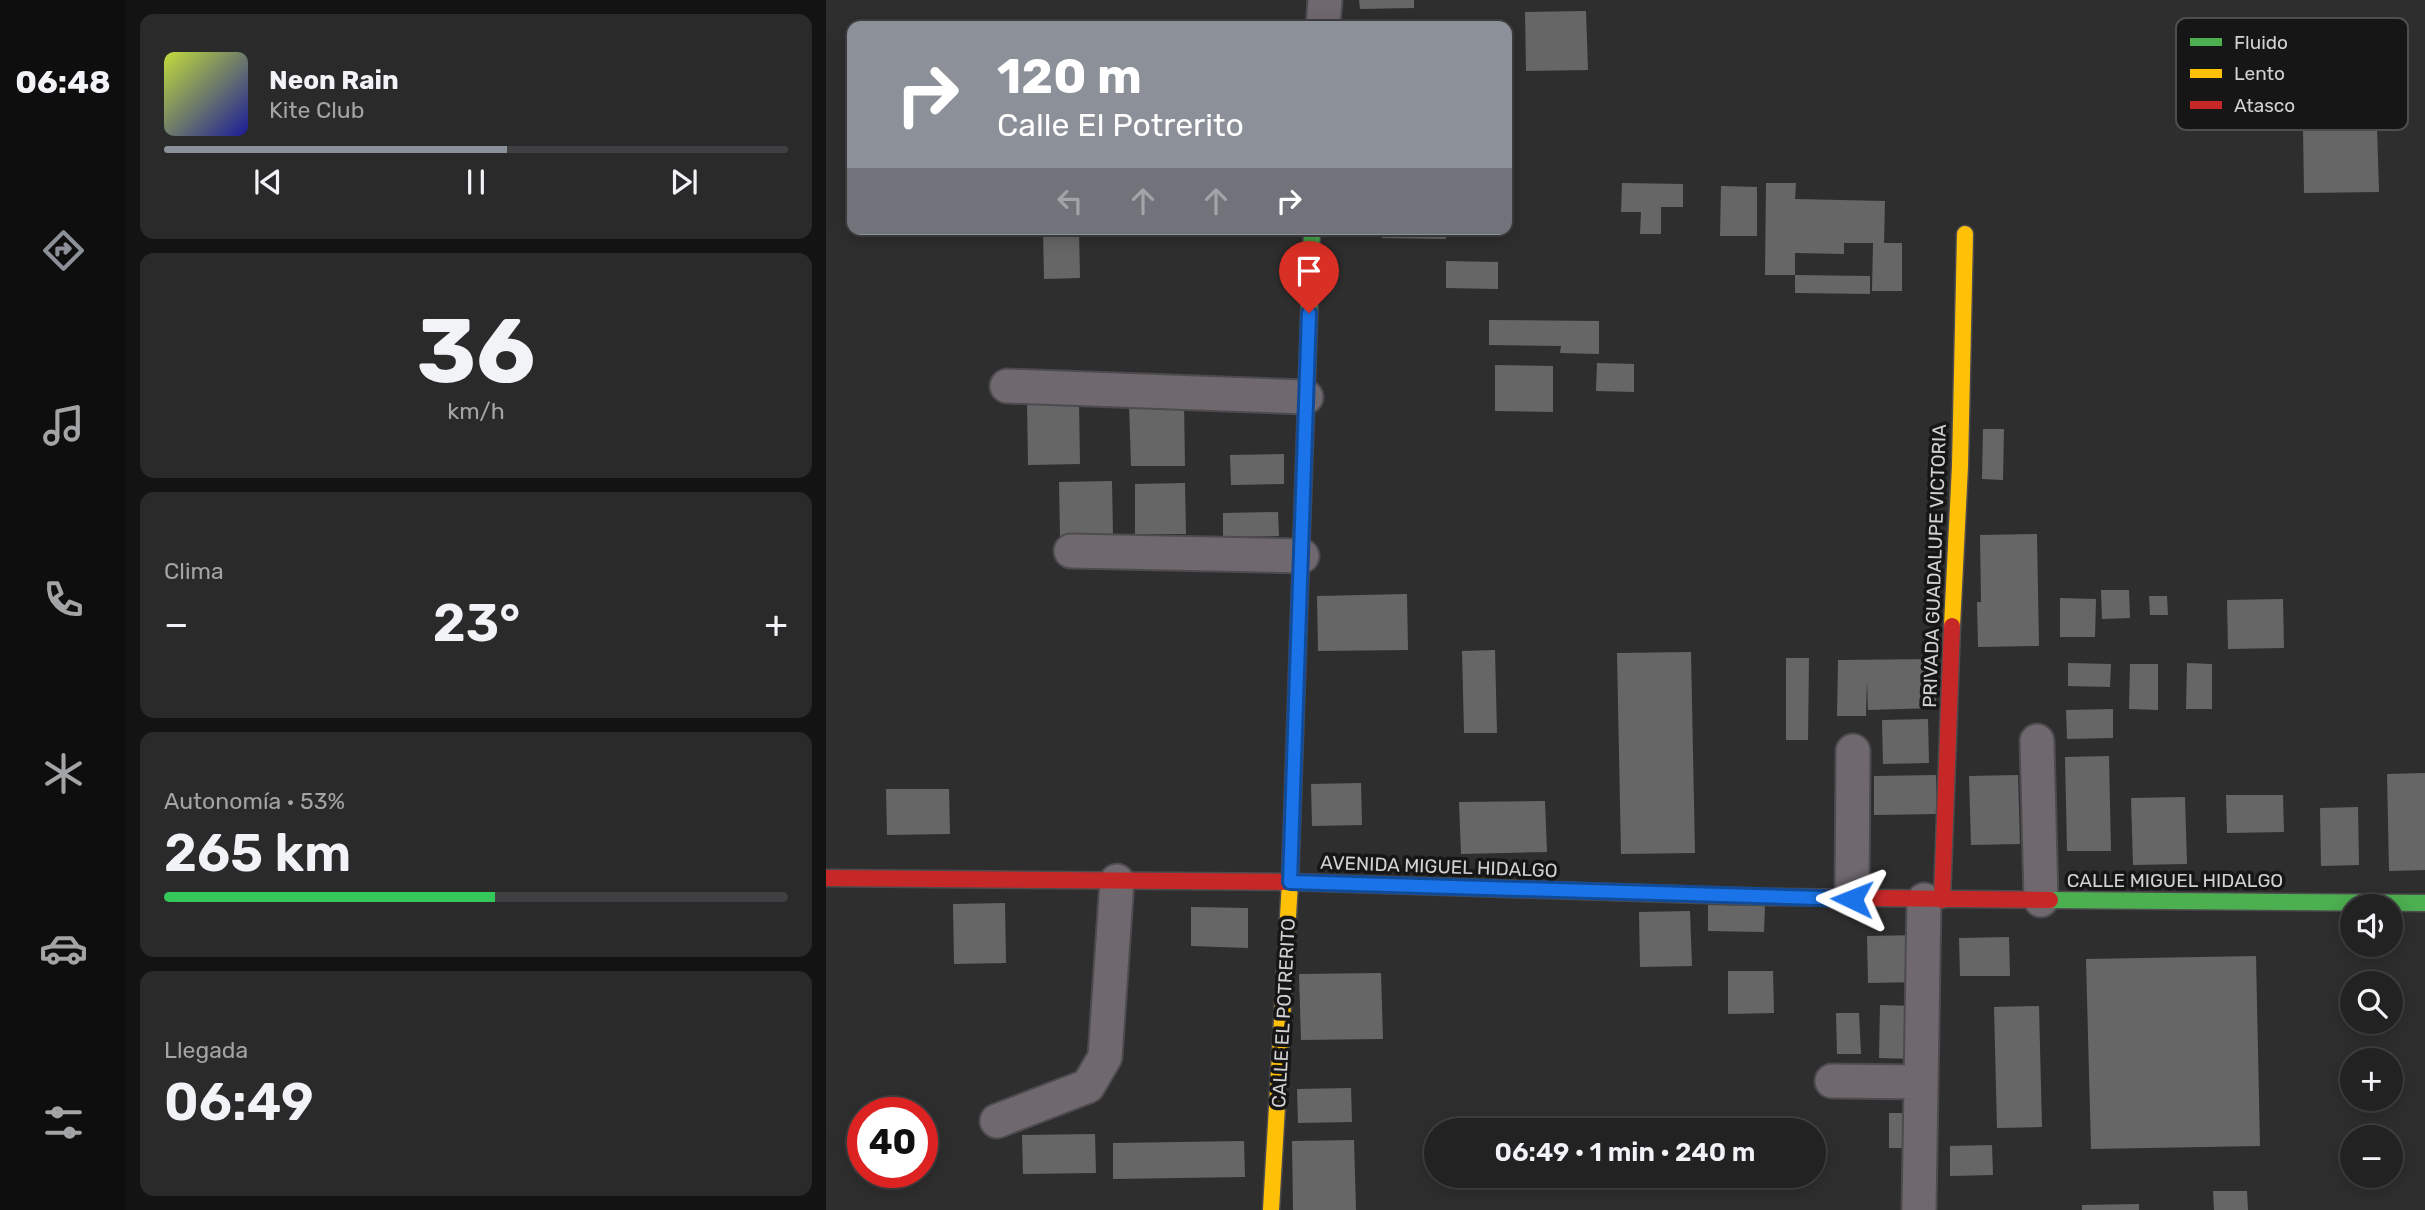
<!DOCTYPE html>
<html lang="es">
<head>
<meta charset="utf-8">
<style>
  body { margin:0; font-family:Rubik,sans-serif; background:#2b2a2b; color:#f1f3f6; height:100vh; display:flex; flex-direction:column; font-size:26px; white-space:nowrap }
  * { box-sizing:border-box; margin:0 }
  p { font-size:23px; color:#a3a4a6 }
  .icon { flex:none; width:38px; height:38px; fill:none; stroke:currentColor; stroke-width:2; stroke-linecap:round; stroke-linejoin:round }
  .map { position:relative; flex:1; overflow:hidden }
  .panel { display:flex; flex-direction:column; gap:14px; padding:14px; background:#131313; width:700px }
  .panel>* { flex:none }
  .banner { position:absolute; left:21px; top:21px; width:665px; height:214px; border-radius:14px; box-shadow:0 4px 18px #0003,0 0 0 2px #403f41; background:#8c9099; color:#fff; overflow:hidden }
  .controls { position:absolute; left:1514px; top:894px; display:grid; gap:14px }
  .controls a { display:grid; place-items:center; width:63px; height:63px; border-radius:50%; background:#232223; box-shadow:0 4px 18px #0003,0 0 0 2px #403f41; font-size:35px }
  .speed { position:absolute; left:21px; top:1097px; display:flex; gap:14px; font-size:35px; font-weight:700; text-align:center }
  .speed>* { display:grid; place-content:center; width:91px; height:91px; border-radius:50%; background:#232223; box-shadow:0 4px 18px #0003,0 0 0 2px #403f41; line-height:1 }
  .speed .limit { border:10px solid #d22; background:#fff; color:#111 }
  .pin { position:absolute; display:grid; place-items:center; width:60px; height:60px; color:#fff; margin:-72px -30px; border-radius:50% 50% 50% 0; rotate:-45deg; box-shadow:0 0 7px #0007 }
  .pin .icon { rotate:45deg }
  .me { position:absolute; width:77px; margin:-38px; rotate:272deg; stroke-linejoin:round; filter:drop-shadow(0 0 5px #0008) }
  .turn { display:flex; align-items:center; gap:24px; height:147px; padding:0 35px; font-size:32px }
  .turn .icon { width:91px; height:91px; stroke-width:2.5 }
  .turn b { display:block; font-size:49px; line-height:60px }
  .lanes { display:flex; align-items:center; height:66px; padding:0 35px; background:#0003; justify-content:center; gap:35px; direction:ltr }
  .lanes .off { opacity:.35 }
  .big { font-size:52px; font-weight:600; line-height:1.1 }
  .panel .card { flex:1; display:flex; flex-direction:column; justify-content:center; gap:10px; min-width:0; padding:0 24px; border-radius:14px; background:#2b2a2b }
  .panel .dial { align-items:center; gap:0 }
  .dial b { font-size:91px; line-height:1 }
  .song { display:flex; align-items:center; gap:21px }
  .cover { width:84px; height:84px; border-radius:10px; background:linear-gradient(135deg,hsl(70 70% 55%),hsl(240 70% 35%)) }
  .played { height:7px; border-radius:4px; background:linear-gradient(90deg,#8c9099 55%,#403f41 55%) }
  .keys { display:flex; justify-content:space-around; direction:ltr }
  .heat { display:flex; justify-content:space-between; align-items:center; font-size:38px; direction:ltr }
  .charge { height:10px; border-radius:5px; background:linear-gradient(90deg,#34c759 53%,#403f41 0) }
  .trip { position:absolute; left:598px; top:1118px; width:402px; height:70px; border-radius:35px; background:#232223; box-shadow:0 4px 18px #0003,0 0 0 2px #403f41; font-weight:600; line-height:70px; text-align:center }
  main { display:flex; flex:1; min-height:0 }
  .menu { display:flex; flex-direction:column; width:126px; justify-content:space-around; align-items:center; background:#0e0e0e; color:#a3a4a6 }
  .menu .icon { width:49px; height:49px }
  .menu .current { color:#8c9099 }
  .menu b { font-size:32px; color:#f1f3f6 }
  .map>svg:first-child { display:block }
</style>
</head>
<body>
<main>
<nav class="menu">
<b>06:48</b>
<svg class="icon current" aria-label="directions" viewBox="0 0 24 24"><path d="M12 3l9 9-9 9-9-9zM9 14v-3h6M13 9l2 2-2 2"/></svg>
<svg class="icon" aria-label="music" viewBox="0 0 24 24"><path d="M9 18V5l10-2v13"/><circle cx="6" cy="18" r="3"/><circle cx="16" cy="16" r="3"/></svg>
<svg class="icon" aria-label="phone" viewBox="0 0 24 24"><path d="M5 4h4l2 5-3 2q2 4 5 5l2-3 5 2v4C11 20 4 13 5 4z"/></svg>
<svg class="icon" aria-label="climate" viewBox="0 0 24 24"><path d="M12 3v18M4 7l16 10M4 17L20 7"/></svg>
<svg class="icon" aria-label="car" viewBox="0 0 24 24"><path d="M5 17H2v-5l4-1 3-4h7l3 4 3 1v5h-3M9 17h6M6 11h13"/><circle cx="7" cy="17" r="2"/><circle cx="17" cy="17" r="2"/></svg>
<svg class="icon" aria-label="filters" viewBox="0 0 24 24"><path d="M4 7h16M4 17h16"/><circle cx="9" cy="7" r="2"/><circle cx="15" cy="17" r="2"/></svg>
</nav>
<section class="panel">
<div class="card">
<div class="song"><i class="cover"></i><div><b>Neon Rain</b><p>Kite Club</p></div></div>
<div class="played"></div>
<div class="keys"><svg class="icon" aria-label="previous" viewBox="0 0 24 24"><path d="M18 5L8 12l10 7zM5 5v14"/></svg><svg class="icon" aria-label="pause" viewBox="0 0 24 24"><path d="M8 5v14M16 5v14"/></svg><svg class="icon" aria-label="next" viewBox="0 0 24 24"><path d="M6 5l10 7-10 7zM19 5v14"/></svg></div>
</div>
<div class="card dial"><b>36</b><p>km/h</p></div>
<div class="card"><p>Clima</p>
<div class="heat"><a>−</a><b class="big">23°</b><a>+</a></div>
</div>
<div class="card"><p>Autonomía · 53%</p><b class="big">265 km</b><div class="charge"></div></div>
<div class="card"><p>Llegada</p><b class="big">06:49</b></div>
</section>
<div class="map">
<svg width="1599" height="1210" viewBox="0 0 1599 1210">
  <rect width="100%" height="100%" fill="#2f2e2f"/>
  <!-- building -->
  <path fill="#676667" d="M 533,0 L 588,0 L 588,8 L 534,9 Z
    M 760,11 L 762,70 L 700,71 L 699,12 Z
    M 1551,127 L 1553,192 L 1478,193 L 1477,128 Z
    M 796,183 L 857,184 L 857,207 L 835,207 L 835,234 L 814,234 L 815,212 L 795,212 Z
    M 940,183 L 970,183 L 969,199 L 1059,201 L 1058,243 L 1076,243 L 1076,291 L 1046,291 L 1047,243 L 1018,243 L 1018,254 L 969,253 L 969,275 L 939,275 Z
    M 895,186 L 931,187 L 931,236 L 894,236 Z
    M 217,229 L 253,229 L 254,278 L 218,279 Z
    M 556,229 L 620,229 L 620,239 L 556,238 Z
    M 620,261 L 672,262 L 672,289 L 620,288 Z
    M 969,275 L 1044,276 L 1044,294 L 969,293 Z
    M 663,320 L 773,321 L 773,354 L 734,353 L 735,346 L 663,345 Z
    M 771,363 L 808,364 L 808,392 L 770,391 Z
    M 669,365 L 727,366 L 727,412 L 669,411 Z
    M 253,400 L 254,464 L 202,465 L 201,401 Z
    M 358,402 L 359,466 L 305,466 L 303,403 Z
    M 1157,429 L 1178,429 L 1177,480 L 1156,479 Z
    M 458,454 L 458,484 L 405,485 L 404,455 Z
    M 286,481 L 287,534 L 234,536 L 233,482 Z
    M 359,483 L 360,534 L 309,534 L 309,484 Z
    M 452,512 L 453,536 L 397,537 L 397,513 Z
    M 1211,534 L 1213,646 L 1152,647 L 1151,602 L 1155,602 L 1154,535 Z
    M 1275,590 L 1303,590 L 1304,618 L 1276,619 Z
    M 581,594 L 582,650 L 492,651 L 491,596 Z
    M 1323,596 L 1341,596 L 1342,615 L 1324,615 Z
    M 1234,598 L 1270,599 L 1269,637 L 1234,637 Z
    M 1457,599 L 1458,648 L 1402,649 L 1401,600 Z
    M 669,650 L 671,733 L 638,733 L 636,651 Z
    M 865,652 L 869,853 L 795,854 L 791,653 Z
    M 960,658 L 983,658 L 982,740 L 960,740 Z
    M 1109,659 L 1110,708 L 1042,710 L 1041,680 L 1040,716 L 1011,716 L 1012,660 Z
    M 1242,663 L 1285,664 L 1284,687 L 1242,686 Z
    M 1361,663 L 1386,664 L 1386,709 L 1360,709 Z
    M 1304,664 L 1332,664 L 1332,710 L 1303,709 Z
    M 1287,709 L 1287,738 L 1241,739 L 1240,710 Z
    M 1102,719 L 1103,763 L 1057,764 L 1056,720 Z
    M 1283,756 L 1285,851 L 1241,851 L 1239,757 Z
    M 1599,773 L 1599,870 L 1563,871 L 1561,774 Z
    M 1110,775 L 1111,814 L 1048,815 L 1048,776 Z
    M 1192,775 L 1194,844 L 1145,845 L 1143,776 Z
    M 535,783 L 536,825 L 486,826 L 485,784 Z
    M 60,789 L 123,789 L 124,834 L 61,835 Z
    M 1400,795 L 1457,795 L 1458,832 L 1401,833 Z
    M 1359,797 L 1361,864 L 1307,865 L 1305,798 Z
    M 719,801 L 721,852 L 635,854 L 633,802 Z
    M 1532,807 L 1533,865 L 1495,866 L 1494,808 Z
    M 179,903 L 180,963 L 128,964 L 127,904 Z
    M 882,905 L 939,906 L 938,932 L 882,931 Z
    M 365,907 L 422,908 L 422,948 L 365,946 Z
    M 864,911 L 866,966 L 814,967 L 813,912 Z
    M 1094,935 L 1095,982 L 1042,983 L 1041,936 Z
    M 1183,937 L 1184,976 L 1134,976 L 1133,938 Z
    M 1430,956 L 1434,1146 L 1265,1149 L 1260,959 Z
    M 902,971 L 947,971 L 948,1013 L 902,1014 Z
    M 555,973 L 557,1039 L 475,1040 L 473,974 Z
    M 1054,1005 L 1088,1006 L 1087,1059 L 1053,1058 Z
    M 1213,1006 L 1216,1127 L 1171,1128 L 1168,1007 Z
    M 1010,1013 L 1033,1013 L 1035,1054 L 1011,1054 Z
    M 525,1088 L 526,1122 L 472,1123 L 471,1089 Z
    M 1063,1113 L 1086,1113 L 1085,1148 L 1063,1148 Z
    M 269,1134 L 270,1173 L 197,1174 L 196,1135 Z
    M 528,1140 L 530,1210 L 467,1210 L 466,1141 Z
    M 418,1141 L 419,1177 L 287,1179 L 287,1143 Z
    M 1166,1145 L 1167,1175 L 1124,1176 L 1124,1146 Z
    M 777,1176 L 817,1176 L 817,1184 L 777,1185 Z
    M 834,1176 L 901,1176 L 901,1186 L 834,1186 Z
    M 1387,1191 L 1421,1191 L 1422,1210 L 1388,1210 Z
    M 1313,1204 L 1313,1210 L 1256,1210 L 1256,1205 Z"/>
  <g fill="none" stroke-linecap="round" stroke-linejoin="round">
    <!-- street casing -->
    <g stroke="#4d4b4d" stroke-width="37">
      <path id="street" d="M 497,26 L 499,0
        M 181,386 L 480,397
        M 245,551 L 476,556
        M 1211,741 L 1215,900
        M 1026,899 L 1027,751
        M 1006,1081 L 1095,1082
        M 171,1121 L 262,1086 L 279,1057 L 291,881
        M 1093,1210 L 1098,900"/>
    </g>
    <!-- fast casing -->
    <g stroke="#4d4b4d" stroke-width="19">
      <path id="fast" d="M 472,644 L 486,229
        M 1224,900 L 1599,903"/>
    </g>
    <!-- slow casing -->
    <g stroke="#4d4b4d" stroke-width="19">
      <path id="slow" d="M 1126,626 L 1134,466 L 1139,234
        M 560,885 L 944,897
        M 445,1210 L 464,882 L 472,644"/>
    </g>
    <!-- jam casing -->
    <g stroke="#4d4b4d" stroke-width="19">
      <path id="jam" d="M 0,878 L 464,882 L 560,885
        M 944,897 L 1224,900
        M 1116,900 L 1126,626"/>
    </g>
    <!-- street -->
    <use href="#street" stroke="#6f686f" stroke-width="33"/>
    <!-- fast -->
    <use href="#fast" stroke="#4caf50" stroke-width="16"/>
    <!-- slow -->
    <use href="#slow" stroke="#ffc107" stroke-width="16"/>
    <!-- jam -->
    <use href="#jam" stroke="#c62828" stroke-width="16"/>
  </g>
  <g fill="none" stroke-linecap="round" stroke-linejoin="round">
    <!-- route casing -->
    <g stroke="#114b97" stroke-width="18">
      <path id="route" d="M 483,313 L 464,882 L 1026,899"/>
    </g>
    <!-- route -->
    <use href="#route" stroke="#1a73e8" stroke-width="12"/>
  </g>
  <g text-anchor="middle" stroke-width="7" stroke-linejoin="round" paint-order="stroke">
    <!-- street labels -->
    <g font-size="19" fill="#d3d1d3" stroke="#171617">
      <text transform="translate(1108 566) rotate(-88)" y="7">PRIVADA GUADALUPE VICTORIA</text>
      <text transform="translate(613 866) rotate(2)" y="7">AVENIDA MIGUEL HIDALGO</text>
      <text x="1349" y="887">CALLE MIGUEL HIDALGO</text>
      <text transform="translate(457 1013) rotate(-87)" y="7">CALLE EL POTRERITO</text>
    </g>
  </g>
  <!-- legend -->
  <rect x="1350" y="18" width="232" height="112" rx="10" fill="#171617" stroke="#4f4e4f" stroke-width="2"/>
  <rect x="1364" y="38" width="32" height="8" fill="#4caf50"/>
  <rect x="1364" y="69" width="32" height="9" fill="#ffc107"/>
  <rect x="1364" y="101" width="32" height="8" fill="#c62828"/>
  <g font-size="19" fill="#d3d1d3">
    <text x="1408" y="49">Fluido</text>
    <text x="1408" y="80">Lento</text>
    <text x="1408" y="112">Atasco</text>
  </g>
</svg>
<div class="controls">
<a><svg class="icon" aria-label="sound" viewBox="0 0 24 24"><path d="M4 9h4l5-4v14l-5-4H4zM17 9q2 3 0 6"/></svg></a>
<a><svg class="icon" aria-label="search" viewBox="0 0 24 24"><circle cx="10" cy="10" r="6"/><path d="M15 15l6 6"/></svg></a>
<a>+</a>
<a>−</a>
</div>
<div class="speed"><div class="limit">40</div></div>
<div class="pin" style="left:483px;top:313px;background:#d93025"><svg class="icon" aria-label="arrive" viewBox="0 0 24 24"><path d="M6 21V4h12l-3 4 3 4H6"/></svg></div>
<svg class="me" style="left:1026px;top:899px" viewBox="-20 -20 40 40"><path d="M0-17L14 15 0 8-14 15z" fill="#1a73e8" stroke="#fff" stroke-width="4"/></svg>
<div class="trip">06:49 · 1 min · 240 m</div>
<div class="banner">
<div class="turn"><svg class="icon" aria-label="right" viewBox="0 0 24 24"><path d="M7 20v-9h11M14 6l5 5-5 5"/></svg><div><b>120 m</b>Calle El Potrerito</div></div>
<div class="lanes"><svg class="icon off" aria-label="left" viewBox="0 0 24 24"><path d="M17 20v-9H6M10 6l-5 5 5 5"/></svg><svg class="icon off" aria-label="ahead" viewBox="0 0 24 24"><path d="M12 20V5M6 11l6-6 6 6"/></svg><svg class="icon off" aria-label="ahead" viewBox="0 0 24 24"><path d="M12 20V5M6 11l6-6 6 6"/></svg><svg class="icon" aria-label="right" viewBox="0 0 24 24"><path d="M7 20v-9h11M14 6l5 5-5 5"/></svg></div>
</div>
</div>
</main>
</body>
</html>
